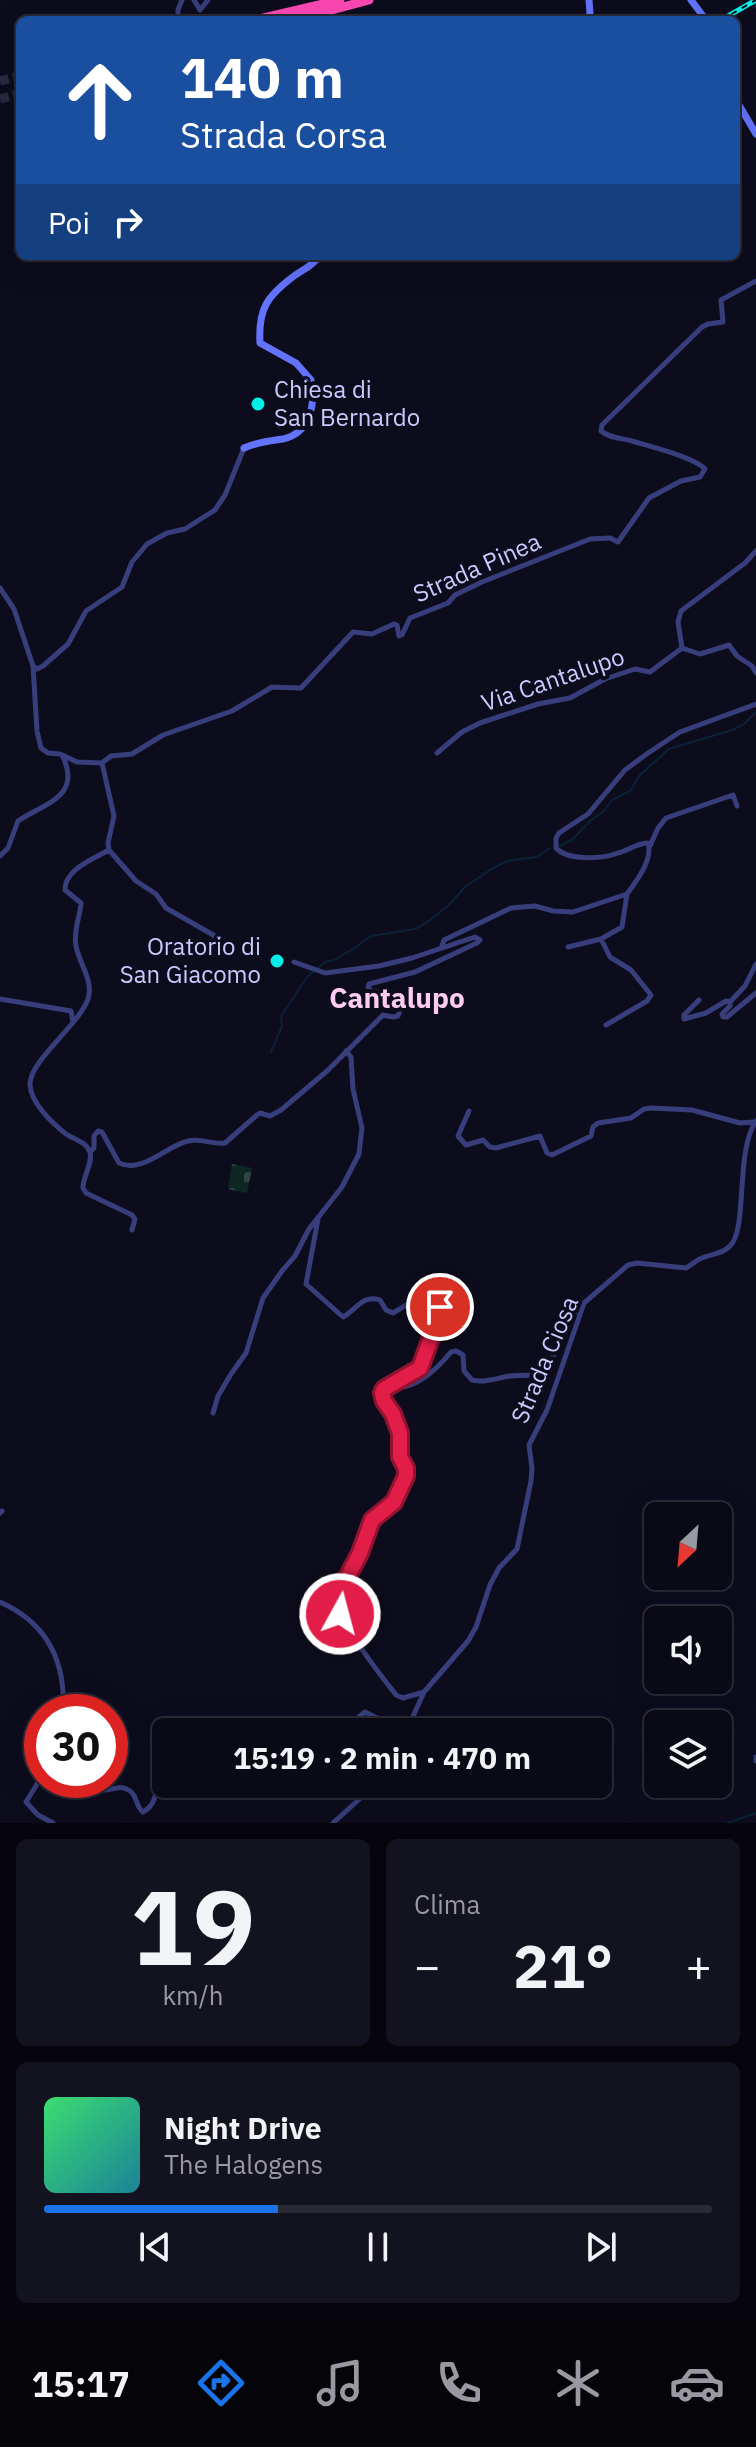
<!DOCTYPE html>
<html lang="it">
<head>
<meta charset="utf-8">
<style>
  body { margin:0; font-family:"IBM Plex Sans",sans-serif; background:#13121f; color:#f1f3f6; height:100vh; display:flex; flex-direction:column; font-size:30px; white-space:nowrap }
  * { box-sizing:border-box; margin:0 }
  p { font-size:26px; color:#999aa1 }
  .icon { flex:none; width:44px; height:44px; fill:none; stroke:currentColor; stroke-width:2; stroke-linecap:round; stroke-linejoin:round }
  .map { position:relative; height:1823px; overflow:hidden }
  .details { display:flex; flex-direction:column; gap:16px; padding:16px; background:#06050c; flex:1 }
  .details>* { flex:none }
  .top-card { position:absolute; left:16px; top:16px; width:724px; height:244px; border-radius:12px; box-shadow:0 8px 32px #0002,0 0 0 2px #2a2a35; background:#1a4fa0; color:#fff; overflow:hidden }
  .needle { width:52px; rotate:206deg }
  .buttons { position:absolute; left:644px; top:1502px; display:grid; gap:16px }
  .buttons a { display:grid; place-items:center; width:88px; height:88px; border-radius:12px; background:#0a0916; box-shadow:0 8px 32px #0002,0 0 0 2px #2a2a35; font-size:40px }
  .speed { position:absolute; left:24px; top:1694px; display:flex; gap:16px; font-size:40px; font-weight:700; text-align:center }
  .speed>* { display:grid; place-content:center; width:104px; height:104px; border-radius:50%; background:#0a0916; box-shadow:0 8px 32px #0002,0 0 0 2px #2a2a35; line-height:1 }
  .speed .limit { border:12px solid #d22; background:#fff; color:#111 }
  .pin { position:absolute; display:grid; place-items:center; width:68px; height:68px; color:#fff; margin:-34px; border:4px solid #fff; border-radius:50%; box-shadow:0 2px 8px #0007 }
  .me { position:absolute; width:88px; margin:-44px; rotate:7deg; stroke-linejoin:round; filter:drop-shadow(0 0 6px #0008) }
  .turn { display:flex; align-items:center; gap:28px; height:168px; padding:0 32px; font-size:36px }
  .turn .icon { width:104px; height:104px; stroke-width:2.5 }
  .turn b { display:block; font-size:56px; line-height:68px }
  .then { display:flex; align-items:center; height:76px; padding:0 32px; background:#0003; gap:16px; font-size:30px }
  .big { font-size:60px; font-weight:800; line-height:1.1 }
  .details .card { flex:1; display:flex; flex-direction:column; justify-content:center; gap:12px; min-width:0; padding:0 28px; border-radius:12px; background:#13121f }
  .details .dial { align-items:center; gap:0 }
  .dial b { font-size:104px; line-height:1 }
  .song { display:flex; align-items:center; gap:24px }
  .cover { width:96px; height:96px; border-radius:12px; background:linear-gradient(135deg,hsl(140 70% 55%),hsl(190 70% 35%)) }
  .played { height:8px; border-radius:4px; background:linear-gradient(90deg,#1a73e8 35%,#2a2a35 35%) }
  .keys { display:flex; justify-content:space-around; direction:ltr }
  .heat { display:flex; justify-content:space-between; align-items:center; font-size:44px; direction:ltr }
  .details .tiles { flex:1; display:grid; gap:16px; grid-template-columns:1fr 1fr }
  .card:last-child { grid-column:span 2 }
  .trip { position:absolute; left:152px; top:1718px; width:460px; height:80px; border-radius:12px; background:#0a0916; box-shadow:0 8px 32px #0002,0 0 0 2px #2a2a35; font-weight:800; line-height:80px; text-align:center }
  .tab-bar { display:flex; height:128px; justify-content:space-around; align-items:center; background:#040409; color:#999aa1 }
  .tab-bar .icon { width:56px; height:56px }
  .tab-bar .current { color:#1a73e8 }
  .tab-bar b { font-size:36px; color:#f1f3f6 }
  .map>svg:first-child { display:block }
</style>
</head>
<body>
<div class="map">
<svg width="756" height="1823" viewBox="0 0 756 1823">
  <defs>
    <pattern id="cemetery-stones" width="16" height="16" patternUnits="userSpaceOnUse" patternTransform="scale(2)"><rect width="16" height="16" fill="#0f2723"/><path d="M2 7V4a2 2 0 0 1 4 0v3zM10 15v-3a2 2 0 0 1 4 0v3z" fill="#314544"/></pattern>
  </defs>
  <rect width="100%" height="100%" fill="#0d0c1d"/>
  <!-- cemetery -->
  <path fill="url(#cemetery-stones)" d="M 232,1164 L 252,1168 L 247,1193 L 228,1189 Z"/>
  <g fill="none" stroke-linecap="round" stroke-linejoin="round">
    <!-- stream -->
    <path stroke="#0a2139" stroke-width="2" d="M 754,0 L 756,8
      M 559,846 L 572,840 L 591,820 L 603,812 L 612,800 L 630,791 L 640,775 L 669,749 L 732,730 L 744,724 L 756,712
      M 271,1052 L 282,1026 L 281,1016 L 307,977 L 325,962 L 334,960 L 353,949 L 371,936 L 415,929 L 426,923 L 449,905 L 465,887 L 490,870 L 507,861 L 537,857 L 550,848
      M 727,1823 L 756,1813"/>
    <!-- highway-tunnel -->
    <path stroke="#29283f" stroke-width="9" stroke-dasharray="9 4.5" stroke-linecap="butt" d="M 0,81 L 20,76
      M 0,99 L 20,94"/>
    <!-- street -->
    <path stroke="#383e7b" stroke-width="5" d="M 194,0 L 200,10 L 208,0
      M 178,20 L 178,10 L 182,0
      M 0,588 L 14,609 L 33,666 L 37,731 L 41,748 L 48,753 L 60,754 L 77,762 L 102,763 L 114,816 L 108,843 L 109,850
      M 682,648 L 678,622 L 681,611 L 745,563 L 756,551
      M 33,666 L 37,669 L 43,666 L 68,644 L 86,611 L 122,587 L 132,562 L 147,544 L 167,533 L 185,529 L 215,510 L 225,495 L 244,448
      M 437,753 L 462,732 L 480,723 L 538,704 L 570,698 L 605,679 L 635,669 L 650,672 L 682,648 L 700,654 L 729,645 L 737,656 L 752,666 L 756,673
      M 102,763 L 111,756 L 132,754 L 163,735 L 232,711 L 272,687 L 301,688 L 353,632 L 372,634 L 394,624 L 397,625 L 399,636 L 402,635 L 410,618 L 448,603 L 455,595 L 482,582 L 590,539 L 610,538 L 618,542 L 649,498 L 681,481 L 700,477 L 705,469 C 694,457 649,446 632,441 C 621,438 609,438 601,431 L 602,425 L 702,327 L 708,324 L 723,322 L 721,300 L 756,281
      M 650,846 L 658,828 L 666,818 L 733,795 L 737,806
      M 109,850 C 93,859 64,870 65,890 L 81,903 C 80,917 73,931 76,946 C 79,963 94,981 88,999 C 79,1025 29,1061 30,1085 C 31,1103 52,1123 66,1134 C 73,1139 87,1142 90,1152 C 93,1163 83,1176 83,1188 L 86,1193 L 132,1215 L 135,1219 L 132,1230
      M 109,850 L 136,881 L 156,894 L 166,908 L 222,940 L 223,945
      M 0,856 L 8,848 L 18,821 C 43,804 82,797 63,757
      M 601,939 L 610,957 L 631,970 L 651,995 L 647,1001 L 606,1025
      M 442,946 L 444,940 L 511,908 L 535,906 L 553,911 L 573,912 L 627,894 C 637,880 653,860 648,843 C 638,843 629,850 618,853 C 602,859 568,861 556,848 L 556,838 L 559,833 L 588,814 L 625,770 L 648,753 L 680,732 L 756,704
      M 568,947 L 601,939 L 622,927 L 627,894
      M 756,964 L 745,986 L 730,1002 L 730,1006 L 722,1014 L 723,1017 L 727,1017 L 756,993
      M 0,999 L 71,1011 L 73,1022
      M 699,1000 L 684,1015 L 684,1019 L 706,1013 L 726,1001 L 730,1002
      M 469,1111 L 458,1136 L 466,1145 L 483,1140 L 490,1147 L 496,1148 L 540,1136 L 547,1153 L 552,1155 L 591,1136 L 593,1127 L 598,1123 L 631,1118 L 644,1109 L 651,1108 L 692,1110 L 740,1123 L 754,1122
      M 90,1152 L 94,1148 L 94,1136 L 98,1131 L 102,1132 L 119,1163 C 142,1174 166,1146 188,1141 C 202,1138 213,1145 225,1143 L 257,1115 L 260,1113 L 270,1116 L 281,1110 L 327,1071 L 383,1015 L 393,1017 L 398,1016 L 405,995 L 371,991 L 368,987 L 369,984 L 415,972 L 477,943 L 480,940 L 475,937 L 412,958 L 379,966 L 325,973 L 294,962
      M 318,1219 L 306,1284 L 343,1317 C 356,1310 363,1294 380,1300 L 386,1310 L 393,1313 L 423,1295 L 434,1294 L 439,1301 L 439,1316 L 420,1368 L 391,1385
      M 213,1413 L 218,1396 L 231,1374 L 246,1353 L 263,1298 L 282,1271 L 295,1256 L 309,1229 L 342,1187 L 359,1154 L 362,1128 L 353,1089 L 351,1057 L 346,1051
      M 0,1513 L 2,1511
      M 0,1602 C 47,1623 66,1662 63,1712
      M 424,1692 L 403,1698 L 396,1695 C 376,1669 338,1623 335,1590 L 348,1576 L 360,1553 L 372,1520 L 394,1502 L 406,1476 L 406,1468 L 400,1457 L 400,1433 L 393,1414 L 384,1401 L 382,1393 L 390,1386 C 413,1393 438,1368 451,1352 L 456,1351 L 463,1355 L 464,1371 L 472,1380 C 486,1383 497,1378 510,1376 C 516,1375 523,1376 529,1375 C 558,1369 565,1323 580,1304 L 584,1303
      M 345,1732 L 355,1720 L 365,1712 L 387,1723 L 406,1728
      M 406,1732 L 424,1692 L 468,1641 L 476,1627 L 490,1585 L 499,1568 L 517,1549 L 531,1481 L 532,1468 L 529,1445 L 547,1410 L 584,1303 L 628,1265 L 637,1263 L 686,1268 C 692,1265 696,1260 702,1258 C 711,1254 723,1254 730,1246 C 748,1229 735,1151 756,1121
      M 756,1757 L 756,1761
      M 42,1776 L 26,1802 L 38,1815 L 53,1823
      M 81,1780 C 88,1784 96,1789 105,1790 C 115,1790 121,1784 130,1791 C 138,1797 135,1806 143,1812 C 160,1803 154,1783 166,1771
      M 333,1823 L 376,1784"/>
    <!-- secondary -->
    <path stroke="#6373fb" stroke-width="7" d="M 691,0 L 706,20
      M 588,20 L 590,13 L 589,0
      M 736,100 L 756,134
      M 244,448 C 257,442 269,441 283,439 C 310,433 316,404 311,380 L 296,363 L 260,343 C 258,309 267,296 294,276 C 303,269 312,267 319,256"/>
    <!-- highway -->
    <path stroke="#fb48b4" stroke-width="9" d="M 255,20 L 340,0
      M 295,20 L 369,0"/>
    <!-- rail casing -->
    <g stroke="#06eee8" stroke-width="5">
      <path id="rail" d="M 721,20 L 756,0"/>
    </g>
    <!-- rail -->
    <use href="#rail" stroke="#0d0c1d" stroke-width="2" stroke-dasharray="6" stroke-linecap="butt"/>
  </g>
  <g fill="none" stroke-linecap="round" stroke-linejoin="round">
    <!-- route casing -->
    <g stroke="#92132f" stroke-width="20">
      <path id="route" d="M 340,1614 L 335,1590 L 348,1576 L 360,1553 L 372,1520 L 394,1502 L 406,1476 L 406,1468 L 400,1457 L 400,1433 L 393,1414 L 384,1401 L 382,1393 L 384,1389 L 420,1368 L 439,1316 L 440,1307"/>
    </g>
    <!-- route -->
    <use href="#route" stroke="#e11d48" stroke-width="14"/>
  </g>
  <!-- markers -->
  <g fill="#06eee8" stroke="#0d0c1d" stroke-width="3">
    <circle cx="258" cy="404" r="8"/>
    <circle cx="277" cy="961" r="8"/>
  </g>
  <g text-anchor="middle" stroke-width="8" stroke-linejoin="round" paint-order="stroke">
    <!-- poi labels -->
    <g font-size="24" fill="#cacafe" stroke="#0d0c1d" text-anchor="start">
      <text x="274" y="398">Chiesa di<tspan x="274" dy="28">San Bernardo</tspan></text>
      <text x="261" y="955" text-anchor="end">Oratorio di<tspan x="261" dy="28">San Giacomo</tspan></text>
    </g>
    <!-- street labels -->
    <g font-size="24" fill="#cacafe" stroke="#0d0c1d">
      <text transform="translate(477 568) rotate(-24)" y="8">Strada Pinea</text>
      <text transform="translate(553 680) rotate(-19)" y="8">Via Cantalupo</text>
      <text transform="translate(545 1360) rotate(-67)" y="8">Strada Ciosa</text>
    </g>
    <!-- quarter labels -->
    <g font-size="28" font-weight="bold" fill="#feccf2" stroke="#0d0c1d">
      <text x="397" y="1008">Cantalupo</text>
    </g>
  </g>
</svg>
<div class="buttons">
<a><svg class="needle" viewBox="-14 -14 28 28"><path d="M0-13l5 13h-10z" fill="#e53935"/><path d="M0 13l5-13h-10z" fill="#999aa1"/></svg></a>
<a><svg class="icon" aria-label="sound" viewBox="0 0 24 24"><path d="M4 9h4l5-4v14l-5-4H4zM17 9q2 3 0 6"/></svg></a>
<a><svg class="icon" aria-label="layers" viewBox="0 0 24 24"><path d="M12 4l9 5-9 5-9-5zM3 14l9 5 9-5"/></svg></a>
</div>
<div class="speed"><div class="limit">30</div></div>
<div class="pin" style="left:440px;top:1307px;background:#d93025"><svg class="icon" aria-label="arrive" viewBox="0 0 24 24"><path d="M6 21V4h12l-3 4 3 4H6"/></svg></div>
<svg class="me" style="left:340px;top:1614px" viewBox="-20 -20 40 40"><circle r="17" fill="#e11d48" stroke="#fff" stroke-width="3"/><path d="M0-11L8 9 0 5-8 9z" fill="#fff"/></svg>
<div class="trip">15:19 · 2 min · 470 m</div>
<div class="top-card">
<div class="turn"><svg class="icon" aria-label="ahead" viewBox="0 0 24 24"><path d="M12 20V5M6 11l6-6 6 6"/></svg><div><b>140 m</b>Strada Corsa</div></div>
<div class="then">Poi<svg class="icon" aria-label="right" viewBox="0 0 24 24"><path d="M7 20v-9h11M14 6l5 5-5 5"/></svg></div>
</div>
</div>
<section class="details">
<div class="tiles">
<div class="card dial"><b>19</b><p>km/h</p></div>
<div class="card"><p>Clima</p>
<div class="heat"><a>−</a><b class="big">21°</b><a>+</a></div>
</div>
<div class="card">
<div class="song"><i class="cover"></i><div><b>Night Drive</b><p>The Halogens</p></div></div>
<div class="played"></div>
<div class="keys"><svg class="icon" aria-label="previous" viewBox="0 0 24 24"><path d="M18 5L8 12l10 7zM5 5v14"/></svg><svg class="icon" aria-label="pause" viewBox="0 0 24 24"><path d="M8 5v14M16 5v14"/></svg><svg class="icon" aria-label="next" viewBox="0 0 24 24"><path d="M6 5l10 7-10 7zM19 5v14"/></svg></div>
</div>
</div>
</section>
<nav class="tab-bar">
<b>15:17</b>
<svg class="icon current" aria-label="directions" viewBox="0 0 24 24"><path d="M12 3l9 9-9 9-9-9zM9 14v-3h6M13 9l2 2-2 2"/></svg>
<svg class="icon" aria-label="music" viewBox="0 0 24 24"><path d="M9 18V5l10-2v13"/><circle cx="6" cy="18" r="3"/><circle cx="16" cy="16" r="3"/></svg>
<svg class="icon" aria-label="phone" viewBox="0 0 24 24"><path d="M5 4h4l2 5-3 2q2 4 5 5l2-3 5 2v4C11 20 4 13 5 4z"/></svg>
<svg class="icon" aria-label="climate" viewBox="0 0 24 24"><path d="M12 3v18M4 7l16 10M4 17L20 7"/></svg>
<svg class="icon" aria-label="car" viewBox="0 0 24 24"><path d="M5 17H2v-5l4-1 3-4h7l3 4 3 1v5h-3M9 17h6M6 11h13"/><circle cx="7" cy="17" r="2"/><circle cx="17" cy="17" r="2"/></svg>
</nav>
</body>
</html>
